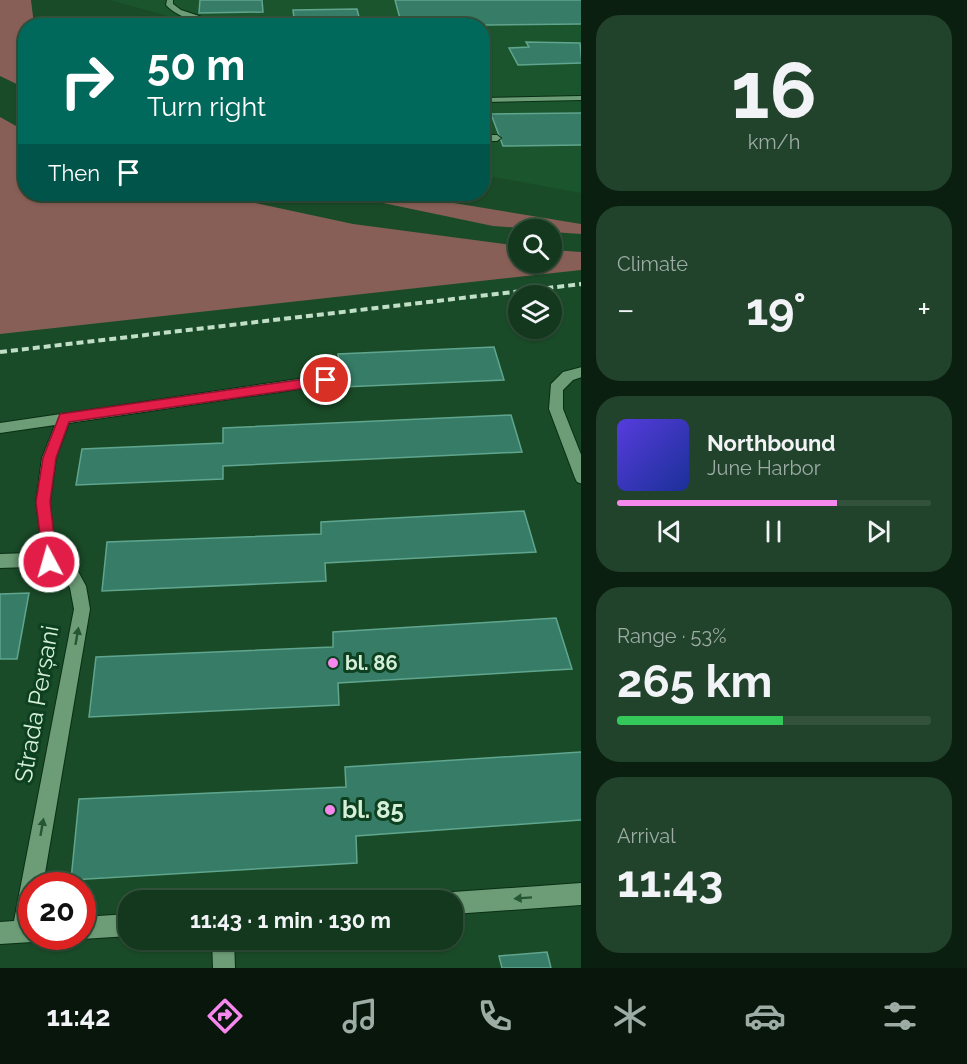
<!DOCTYPE html>
<html lang="en">
<head>
<meta charset="utf-8">
<style>
  body { margin:0; font-family:Raleway,sans-serif; background:#21432b; color:#f1f3f6; height:100vh; display:flex; flex-direction:column; font-size:22px; white-space:nowrap }
  * { box-sizing:border-box; margin:0 }
  p { font-size:20px; color:#9daca4 }
  .icon { flex:none; width:33px; height:33px; fill:none; stroke:currentColor; stroke-width:2; stroke-linecap:round; stroke-linejoin:round }
  .map { position:relative; flex:1; overflow:hidden }
  .sheet { display:flex; flex-direction:column; gap:15px; padding:15px; background:#0b1f10; width:386px }
  .sheet>* { flex:none }
  .top-card { position:absolute; left:18px; top:18px; width:472px; height:183px; border-radius:24px; box-shadow:0 2px 4px #0004,0 0 0 2px #33523c; background:#00695c; color:#fff; overflow:hidden }
  .controls { position:absolute; left:508px; top:219px; display:grid; gap:12px }
  .controls a { display:grid; place-items:center; width:54px; height:54px; border-radius:50%; background:#14381e; box-shadow:0 2px 4px #0004,0 0 0 2px #33523c; font-size:30px }
  .speed { position:absolute; left:18px; top:872px; display:flex; gap:12px; font-size:30px; font-weight:700; text-align:center }
  .speed>* { display:grid; place-content:center; width:78px; height:78px; border-radius:50%; background:#14381e; box-shadow:0 2px 4px #0004,0 0 0 2px #33523c; line-height:1 }
  .speed .limit { border:9px solid #d22; background:#fff; color:#111 }
  .pin { position:absolute; display:grid; place-items:center; width:51px; height:51px; color:#fff; margin:-26px; border:3px solid #fff; border-radius:50%; box-shadow:0 2px 6px #0007 }
  .me { position:absolute; width:66px; margin:-33px; rotate:354deg; stroke-linejoin:round; filter:drop-shadow(0 0 4px #0008) }
  .turn { display:flex; align-items:center; gap:21px; height:126px; padding:0 30px; font-size:27px }
  .turn .icon { width:78px; height:78px; stroke-width:2.5 }
  .turn b { display:block; font-size:42px; line-height:51px }
  .then { display:flex; align-items:center; height:57px; padding:0 30px; background:#0003; gap:12px; font-size:22px }
  .big { font-size:45px; font-weight:700; line-height:1.1 }
  .sheet .widget { flex:1; display:flex; flex-direction:column; justify-content:center; gap:9px; min-width:0; padding:0 21px; border-radius:24px; background:#21432b }
  .sheet .dial { align-items:center; gap:0 }
  .dial b { font-size:78px; line-height:1 }
  .song { display:flex; align-items:center; gap:18px }
  .cover { width:72px; height:72px; border-radius:9px; background:linear-gradient(135deg,hsl(250 70% 55%),hsl(230 70% 35%)) }
  .played { height:6px; border-radius:3px; background:linear-gradient(90deg,#f688ed 70%,#33523c 70%) }
  .keys { display:flex; justify-content:space-around; direction:ltr }
  .heat { display:flex; justify-content:space-between; align-items:center; font-size:33px; direction:ltr }
  .charge { height:9px; border-radius:4px; background:linear-gradient(90deg,#34c759 53%,#33523c 0) }
  .trip { position:absolute; left:118px; top:890px; width:345px; height:60px; border-radius:24px; background:#14381e; box-shadow:0 2px 4px #0004,0 0 0 2px #33523c; font-weight:700; line-height:60px; text-align:center }
  .tabs { display:flex; height:96px; justify-content:space-around; align-items:center; background:#08160c; color:#9daca4 }
  .tabs .icon { width:42px; height:42px }
  .tabs .active { color:#f688ed }
  .tabs b { font-size:27px; color:#f1f3f6 }
  main { display:flex; flex:1; min-height:0 }
  .map>svg:first-child { display:block }
</style>
</head>
<body>
<main>
<div class="map">
<svg width="582" height="968" viewBox="0 0 582 968">
  <rect width="100%" height="100%" fill="#1a4b28"/>
  <!-- built -->
  <path fill="#1b552d" d="M 110,0 L 581,0 L 581,193 L 483,175 L 483,26 L 200,25 Z"/>
  <!-- green -->
  <path fill="#885f57" d="M 0,0 L 31,0 L 34,25 L 26,26 L 25,88 L 0,76 Z
    M 0,117 L 25,131 L 26,194 L 213,194 L 353,224 L 519,246 L 519,262 L 552,262 L 552,250 L 581,252 L 581,270 L 0,334 Z
    M 340,194 L 399,194 L 581,224 L 581,234 L 552,232 L 552,230 L 493,226 Z"/>
  <!-- building -->
  <path fill="#367c67" stroke="#60a58e" stroke-width="1.5" d="M 200,0 L 262,0 L 263,12 L 199,13 Z
    M 395,0 L 582,0 L 582,24 L 402,26 Z
    M 357,9 L 361,25 L 295,26 L 293,10 Z
    M 526,42 L 580,43 L 582,63 L 518,65 L 509,48 L 529,47 Z
    M 582,113 L 582,145 L 503,146 L 491,114 Z
    M 494,347 L 504,380 L 343,387 L 338,354 Z
    M 511,415 L 522,452 L 223,466 L 223,479 L 76,485 L 82,449 L 223,443 L 223,428 Z
    M 524,511 L 536,552 L 325,563 L 326,581 L 102,591 L 107,542 L 321,534 L 321,522 Z
    M 29,593 L 17,659 L 0,659 L 0,594 Z
    M 556,618 L 572,669 L 338,683 L 339,705 L 89,717 L 96,657 L 333,647 L 333,632 Z
    M 582,752 L 582,820 L 356,836 L 357,863 L 71,880 L 79,799 L 346,787 L 345,767 Z
    M 547,952 L 551,968 L 502,968 L 499,956 Z"/>
  <g fill="none" stroke-linecap="round" stroke-linejoin="round">
    <!-- service casing -->
    <g stroke="#092f15" stroke-width="2">
      <path id="service" d="M 167,0 L 173,0 L 173,4 L 181,10 L 229,26 C 209,26 180,20 166,5 Z
        M 582,96 L 582,100 L 483,102 L 483,98 Z
        M 483,135 L 497,135 L 501,138 L 497,141 L 483,141 Z
        M 326,375 L 332,380 L 326,385 L 69,423 L 56,458 L 50,502 L 56,562 L 54,567 L 49,569 L 44,567 L 36,502 L 42,458 L 55,425 L 0,433 L 0,423 Z"/>
    </g>
    <!-- minor casing -->
    <g stroke="#092f15" stroke-width="2">
      <path id="minor" d="M 582,367 L 582,377 L 573,380 L 563,390 L 563,409 L 582,457 L 582,484 L 577,482 L 575,478 L 549,409 L 551,384 L 563,372 Z
        M 29,553 L 73,562 L 86,586 L 90,609 L 43,885 L 32,885 L 32,936 L 41,936 L 32,942 L 0,944 L 0,922 L 14,921 L 74,609 L 70,588 L 62,573 L 29,567 L 0,568 L 0,554 Z
        M 582,883 L 582,905 L 453,914 L 453,900 L 444,900 L 445,895 L 453,892 Z
        M 129,914 L 129,936 L 82,939 L 75,936 L 82,936 L 82,917 Z
        M 212,939 L 234,939 L 235,968 L 213,968 Z"/>
    </g>
    <!-- service -->
    <use href="#service" fill="#6c9d76" fill-rule="evenodd"/>
    <!-- minor -->
    <use href="#minor" fill="#6c9d76" fill-rule="evenodd"/>
    <!-- rail -->
    <path stroke="#c1dec6" stroke-width="4" stroke-dasharray="7 4" stroke-linecap="butt" d="M 0,352 L 582,284"/>
  </g>
  <!-- one-way arrows -->
  <defs><path id="oneway-solid" d="M-6-.8H1V-3.2L6.5 0L1 3.2V.8H-6Z" transform="scale(1.5)"/></defs>
  <g fill="#255734">
    <use href="#oneway-solid" transform="translate(77 636) rotate(-80)"/>
    <use href="#oneway-solid" transform="translate(42 827) rotate(-80)"/>
    <use href="#oneway-solid" transform="translate(523 898) rotate(176)"/>
  </g>
  <!-- route -->
  <path fill="#e11d48" stroke="#92132f" stroke-width="1.5" d="M 326,376 L 332,380 L 326,385 L 69,422 L 56,458 L 50,502 L 57,562 L 54,567 L 49,569 L 44,567 L 36,502 L 43,458 L 60,414 Z"/>
  <!-- markers -->
  <g fill="#f688ed" stroke="#0d401e" stroke-width="2">
    <circle cx="333" cy="663" r="6"/>
    <circle cx="330" cy="810" r="6"/>
  </g>
  <g text-anchor="middle" stroke-width="6" stroke-linejoin="round" paint-order="stroke">
    <!-- poi labels -->
    <g font-size="20" font-weight="bold" fill="#d5efd9" stroke="#0d401e" text-anchor="start">
      <text x="345" y="670">bl. 86</text>
    </g>
    <!-- near-street labels -->
    <g font-size="24" fill="#d5efd9" stroke="#0d401e">
      <text transform="translate(37 704) rotate(-80)" y="8">Strada Perșani</text>
    </g>
    <!-- near-poi labels -->
    <g font-size="24" font-weight="bold" fill="#d5efd9" stroke="#0d401e" text-anchor="start">
      <text x="342" y="818">bl. 85</text>
    </g>
  </g>
</svg>
<div class="controls">
<a><svg class="icon" aria-label="search" viewBox="0 0 24 24"><circle cx="10" cy="10" r="6"/><path d="M15 15l6 6"/></svg></a>
<a><svg class="icon" aria-label="layers" viewBox="0 0 24 24"><path d="M12 4l9 5-9 5-9-5zM3 14l9 5 9-5"/></svg></a>
</div>
<div class="speed"><div class="limit">20</div></div>
<div class="pin" style="left:326px;top:380px;background:#d93025"><svg class="icon" aria-label="arrive" viewBox="0 0 24 24"><path d="M6 21V4h12l-3 4 3 4H6"/></svg></div>
<svg class="me" style="left:49px;top:562px" viewBox="-20 -20 40 40"><circle r="17" fill="#e11d48" stroke="#fff" stroke-width="3"/><path d="M0-11L8 9 0 5-8 9z" fill="#fff"/></svg>
<div class="trip">11:43 · 1 min · 130 m</div>
<div class="top-card">
<div class="turn"><svg class="icon" aria-label="right" viewBox="0 0 24 24"><path d="M7 20v-9h11M14 6l5 5-5 5"/></svg><div><b>50 m</b>Turn right</div></div>
<div class="then">Then<svg class="icon" aria-label="arrive" viewBox="0 0 24 24"><path d="M6 21V4h12l-3 4 3 4H6"/></svg></div>
</div>
</div>
<section class="sheet">
<div class="widget dial"><b>16</b><p>km/h</p></div>
<div class="widget"><p>Climate</p>
<div class="heat"><a>−</a><b class="big">19°</b><a>+</a></div>
</div>
<div class="widget">
<div class="song"><i class="cover"></i><div><b>Northbound</b><p>June Harbor</p></div></div>
<div class="played"></div>
<div class="keys"><svg class="icon" aria-label="previous" viewBox="0 0 24 24"><path d="M18 5L8 12l10 7zM5 5v14"/></svg><svg class="icon" aria-label="pause" viewBox="0 0 24 24"><path d="M8 5v14M16 5v14"/></svg><svg class="icon" aria-label="next" viewBox="0 0 24 24"><path d="M6 5l10 7-10 7zM19 5v14"/></svg></div>
</div>
<div class="widget"><p>Range · 53%</p><b class="big">265 km</b><div class="charge"></div></div>
<div class="widget"><p>Arrival</p><b class="big">11:43</b></div>
</section>
</main>
<nav class="tabs">
<b>11:42</b>
<svg class="icon active" aria-label="directions" viewBox="0 0 24 24"><path d="M12 3l9 9-9 9-9-9zM9 14v-3h6M13 9l2 2-2 2"/></svg>
<svg class="icon" aria-label="music" viewBox="0 0 24 24"><path d="M9 18V5l10-2v13"/><circle cx="6" cy="18" r="3"/><circle cx="16" cy="16" r="3"/></svg>
<svg class="icon" aria-label="phone" viewBox="0 0 24 24"><path d="M5 4h4l2 5-3 2q2 4 5 5l2-3 5 2v4C11 20 4 13 5 4z"/></svg>
<svg class="icon" aria-label="climate" viewBox="0 0 24 24"><path d="M12 3v18M4 7l16 10M4 17L20 7"/></svg>
<svg class="icon" aria-label="car" viewBox="0 0 24 24"><path d="M5 17H2v-5l4-1 3-4h7l3 4 3 1v5h-3M9 17h6M6 11h13"/><circle cx="7" cy="17" r="2"/><circle cx="17" cy="17" r="2"/></svg>
<svg class="icon" aria-label="filters" viewBox="0 0 24 24"><path d="M4 7h16M4 17h16"/><circle cx="9" cy="7" r="2"/><circle cx="15" cy="17" r="2"/></svg>
</nav>
</body>
</html>
